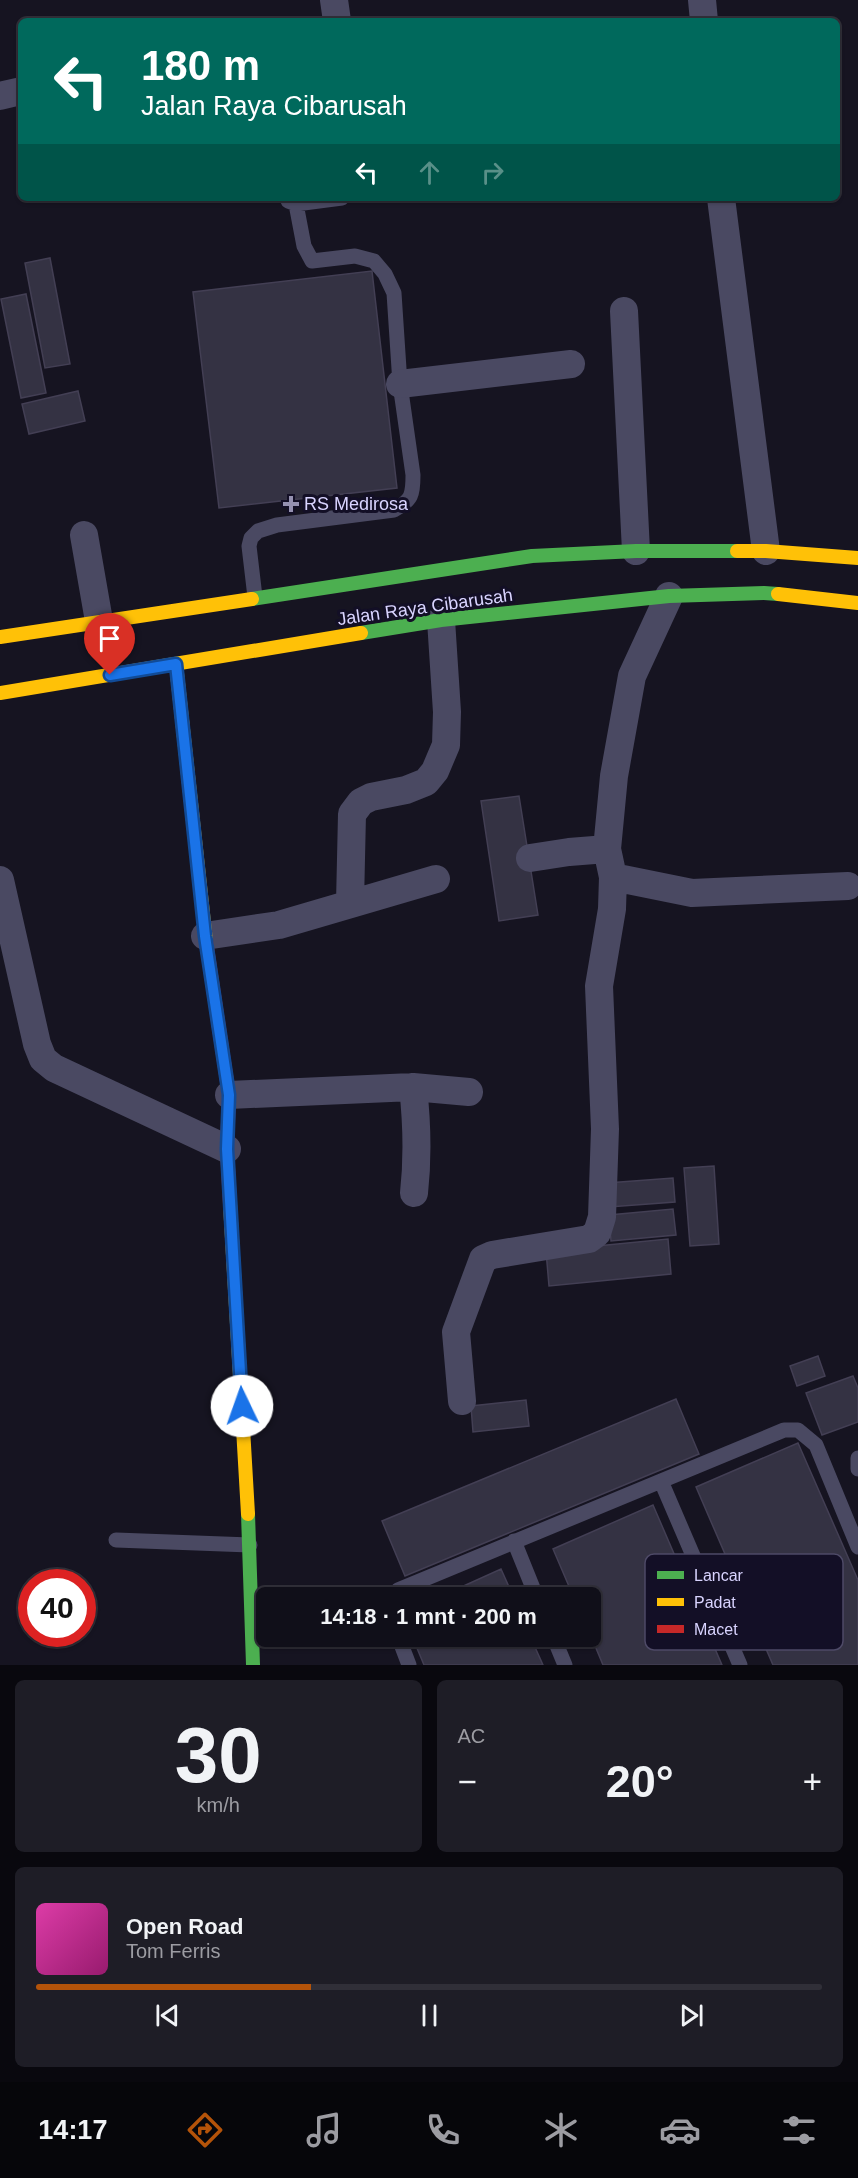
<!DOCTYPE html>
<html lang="id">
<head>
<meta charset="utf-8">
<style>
  body { margin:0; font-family:Arial,sans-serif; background:#1e1d26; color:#f1f3f6; height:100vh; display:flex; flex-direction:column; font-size:22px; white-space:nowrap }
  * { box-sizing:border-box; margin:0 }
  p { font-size:20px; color:#9c9ca2 }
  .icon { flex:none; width:33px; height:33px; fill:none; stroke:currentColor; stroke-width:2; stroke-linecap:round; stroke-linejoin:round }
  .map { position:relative; height:1665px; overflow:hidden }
  .details { display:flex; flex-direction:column; gap:15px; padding:15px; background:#09080e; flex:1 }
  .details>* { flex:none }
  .banner { position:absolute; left:18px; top:18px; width:822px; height:183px; border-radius:9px; box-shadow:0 2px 4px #0004,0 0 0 2px #302f38; background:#00695c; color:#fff; overflow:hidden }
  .speed { position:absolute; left:18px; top:1569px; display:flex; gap:12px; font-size:30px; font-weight:700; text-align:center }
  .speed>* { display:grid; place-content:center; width:78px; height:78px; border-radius:50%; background:#100f19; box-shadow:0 2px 4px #0004,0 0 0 2px #302f38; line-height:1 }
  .speed .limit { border:9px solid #d22; background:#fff; color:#111 }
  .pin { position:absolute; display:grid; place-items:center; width:51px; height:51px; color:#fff; margin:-62px -26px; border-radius:50% 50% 50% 0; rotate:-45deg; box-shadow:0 0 6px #0007 }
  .pin .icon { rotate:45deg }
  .me { position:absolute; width:66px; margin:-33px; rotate:357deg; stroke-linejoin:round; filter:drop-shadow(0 0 4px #0008) }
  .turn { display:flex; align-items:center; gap:21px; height:126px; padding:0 24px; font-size:27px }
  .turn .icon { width:78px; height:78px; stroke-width:2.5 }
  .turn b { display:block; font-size:42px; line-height:51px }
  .lanes { display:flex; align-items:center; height:57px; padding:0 24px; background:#0003; justify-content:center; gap:30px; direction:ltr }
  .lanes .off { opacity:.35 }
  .big { font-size:45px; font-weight:800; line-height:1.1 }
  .details .card { flex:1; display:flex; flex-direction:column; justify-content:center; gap:9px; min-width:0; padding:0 21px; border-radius:9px; background:#1e1d26 }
  .details .dial { align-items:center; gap:0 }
  .dial b { font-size:78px; line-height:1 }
  .song { display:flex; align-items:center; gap:18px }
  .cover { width:72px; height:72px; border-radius:9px; background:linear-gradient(135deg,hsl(320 70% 55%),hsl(320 70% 35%)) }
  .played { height:6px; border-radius:3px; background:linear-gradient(90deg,#b45309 35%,#302f38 35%) }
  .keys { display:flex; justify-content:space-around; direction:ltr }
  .heat { display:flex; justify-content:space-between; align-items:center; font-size:33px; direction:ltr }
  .details .tiles { flex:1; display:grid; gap:15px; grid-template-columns:1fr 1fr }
  .card:last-child { grid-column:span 2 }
  .trip { position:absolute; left:256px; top:1587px; width:345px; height:60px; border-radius:9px; background:#100f19; box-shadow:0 2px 4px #0004,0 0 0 2px #302f38; font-weight:800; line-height:60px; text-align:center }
  .tabs { display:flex; height:96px; justify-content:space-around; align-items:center; background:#06060a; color:#9c9ca2 }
  .tabs .icon { width:42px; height:42px }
  .tabs .active { color:#b45309 }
  .tabs b { font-size:27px; color:#f1f3f6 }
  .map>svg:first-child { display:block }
</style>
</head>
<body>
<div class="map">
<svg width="858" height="1665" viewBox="0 0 858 1665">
  <rect width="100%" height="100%" fill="#161421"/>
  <!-- building -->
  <path fill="#343243" stroke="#433f54" stroke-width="1.5" d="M 50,258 L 70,364 L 45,368 L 25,263 Z
    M 372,271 L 397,488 L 219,508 L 193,292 Z
    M 26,294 L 46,393 L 21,398 L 1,299 Z
    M 78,391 L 85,421 L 29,434 L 22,404 Z
    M 519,796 L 538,915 L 499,921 L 481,801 Z
    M 714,1166 L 719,1244 L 690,1246 L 684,1168 Z
    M 673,1178 L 675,1202 L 609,1207 L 607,1183 Z
    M 673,1209 L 676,1235 L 611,1241 L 609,1215 Z
    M 668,1239 L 671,1274 L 549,1286 L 546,1251 Z
    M 818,1356 L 825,1376 L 797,1386 L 790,1366 Z
    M 853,1376 L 858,1388 L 858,1422 L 822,1435 L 806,1393 Z
    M 676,1399 L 699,1454 L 405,1576 L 382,1521 Z
    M 526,1400 L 529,1426 L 473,1432 L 471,1406 Z
    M 798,1443 L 858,1580 L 858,1665 L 773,1665 L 696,1487 Z
    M 653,1505 L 722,1665 L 603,1665 L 591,1636 L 591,1598 L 574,1598 L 553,1549 Z
    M 501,1569 L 514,1598 L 437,1598 Z
    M 412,1636 L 530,1636 L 543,1665 L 424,1665 Z"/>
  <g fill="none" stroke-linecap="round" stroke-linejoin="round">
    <!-- lane -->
    <path stroke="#4a4962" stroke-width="15" d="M 287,198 L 288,201 L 296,204 L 342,198
      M 255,597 L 249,546 L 251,538 L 258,531 L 277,525 L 394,510 C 412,500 413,495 413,475 L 400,384 L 394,293 L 385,274 L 374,261 L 355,256 L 312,261 L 304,246 L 296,204
      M 858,1458 L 858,1469
      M 661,1481 L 740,1665
      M 116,1540 L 250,1545
      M 514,1541 L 537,1598
      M 393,1598 L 398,1590 L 784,1430 L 798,1430 L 816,1445 L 858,1547
      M 398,1636 L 409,1665
      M 553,1636 L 565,1665"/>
    <!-- street -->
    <path stroke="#4a4962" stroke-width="28" d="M 334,0 L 337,21
      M 702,0 L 704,21
      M 0,96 L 21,91
      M 721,198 L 766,551
      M 624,311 L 636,551
      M 400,384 L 571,364
      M 84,535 L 99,621
      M 530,858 L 569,852 L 607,849
      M 613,877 L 692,893 L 848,886
      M 0,880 L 37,1044 L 43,1059 L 54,1068 L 227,1149
      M 350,903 L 352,814 L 361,802 L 371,797 L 406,790 L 426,782 L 435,771 L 446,745 L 447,712 L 441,620
      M 205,936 L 279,925 L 436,879
      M 413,1087 C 417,1123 418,1157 414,1193
      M 229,1095 L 413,1087 L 469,1092
      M 462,1401 L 456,1332 L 483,1259 L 492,1255 L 589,1239 L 597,1233 L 602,1217 L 605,1129 L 599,986 L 612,909 L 613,877 L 607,849 L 614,776 L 632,676 L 669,596"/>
    <!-- fast -->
    <path stroke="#4caf50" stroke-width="14" d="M 252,599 L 532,556 L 636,551 L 737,551
      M 361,633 L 441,620 L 669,596 L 764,593 L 778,594
      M 248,1514 L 253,1665"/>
    <!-- slow -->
    <path stroke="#ffc107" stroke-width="14" d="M 737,551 L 766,551 L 858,558
      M 778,594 L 858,603
      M 0,637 L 252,599
      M 176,664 L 206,941
      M 0,693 L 361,633
      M 230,1204 L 248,1514"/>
    <!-- jam -->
    <path stroke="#c62828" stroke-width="14" d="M 206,941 L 229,1095 L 227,1149 L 230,1204"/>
  </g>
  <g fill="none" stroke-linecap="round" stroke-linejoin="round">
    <!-- route casing -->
    <g stroke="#114b97" stroke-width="15">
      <path id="route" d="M 110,675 L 176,664 L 205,936 L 229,1095 L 227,1149 L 242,1406"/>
    </g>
    <!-- route -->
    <use href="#route" stroke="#1a73e8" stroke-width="10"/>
  </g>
  <!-- markers -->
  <path fill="#9591b1" stroke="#130f26" stroke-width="2" d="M288 495h6v6h6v6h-6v6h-6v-6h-6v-6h6z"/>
  <g text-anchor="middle" stroke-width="6" stroke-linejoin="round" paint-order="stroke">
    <!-- poi labels -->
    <g font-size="18" fill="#d9d4ff" stroke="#130f26" text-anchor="start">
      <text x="304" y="510">RS Medirosa</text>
    </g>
    <!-- street labels -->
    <g font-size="18" fill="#d9d4ff" stroke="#130f26">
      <text transform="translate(425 607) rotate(-8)" y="6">Jalan Raya Cibarusah</text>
    </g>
  </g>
  <!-- legend -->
  <rect x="645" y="1554" width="198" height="96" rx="9" fill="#130f26" stroke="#4e4a67" stroke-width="1.5"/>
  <rect x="657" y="1571" width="27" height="8" fill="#4caf50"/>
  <rect x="657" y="1598" width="27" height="8" fill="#ffc107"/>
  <rect x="657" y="1625" width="27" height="8" fill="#c62828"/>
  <g font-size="16" fill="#d9d4ff">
    <text x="694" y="1581">Lancar</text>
    <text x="694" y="1608">Padat</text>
    <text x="694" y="1635">Macet</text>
  </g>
</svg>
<div class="speed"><div class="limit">40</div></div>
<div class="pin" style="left:110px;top:675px;background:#d93025"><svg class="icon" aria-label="arrive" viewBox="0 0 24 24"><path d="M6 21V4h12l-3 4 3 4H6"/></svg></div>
<svg class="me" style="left:242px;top:1406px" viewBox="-20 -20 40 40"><circle r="19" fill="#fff"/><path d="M0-13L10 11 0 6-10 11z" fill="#1a73e8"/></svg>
<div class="trip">14:18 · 1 mnt · 200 m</div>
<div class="banner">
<div class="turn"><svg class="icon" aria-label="left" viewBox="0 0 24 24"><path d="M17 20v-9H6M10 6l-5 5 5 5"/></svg><div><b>180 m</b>Jalan Raya Cibarusah</div></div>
<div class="lanes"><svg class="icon" aria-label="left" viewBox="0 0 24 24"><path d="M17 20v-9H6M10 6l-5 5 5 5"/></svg><svg class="icon off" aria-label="ahead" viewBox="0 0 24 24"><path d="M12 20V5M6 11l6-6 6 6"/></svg><svg class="icon off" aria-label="right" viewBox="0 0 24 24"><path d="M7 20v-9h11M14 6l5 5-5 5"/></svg></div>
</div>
</div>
<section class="details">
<div class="tiles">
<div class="card dial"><b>30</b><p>km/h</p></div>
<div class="card"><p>AC</p>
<div class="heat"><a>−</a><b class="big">20°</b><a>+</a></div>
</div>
<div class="card">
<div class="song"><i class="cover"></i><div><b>Open Road</b><p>Tom Ferris</p></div></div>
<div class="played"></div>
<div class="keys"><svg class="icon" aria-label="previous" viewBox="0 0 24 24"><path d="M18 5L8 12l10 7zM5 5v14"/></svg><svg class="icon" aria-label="pause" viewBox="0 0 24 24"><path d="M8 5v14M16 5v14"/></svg><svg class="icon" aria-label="next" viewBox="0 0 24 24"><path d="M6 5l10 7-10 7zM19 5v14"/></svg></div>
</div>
</div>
</section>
<nav class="tabs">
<b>14:17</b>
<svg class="icon active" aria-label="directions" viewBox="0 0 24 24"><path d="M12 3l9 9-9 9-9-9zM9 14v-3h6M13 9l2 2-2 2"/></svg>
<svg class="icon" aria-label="music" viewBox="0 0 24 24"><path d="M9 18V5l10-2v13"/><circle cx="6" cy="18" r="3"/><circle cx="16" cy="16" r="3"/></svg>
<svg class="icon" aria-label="phone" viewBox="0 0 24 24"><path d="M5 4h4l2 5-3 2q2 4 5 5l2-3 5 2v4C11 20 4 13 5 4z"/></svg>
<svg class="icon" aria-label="climate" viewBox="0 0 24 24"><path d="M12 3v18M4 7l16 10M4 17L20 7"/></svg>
<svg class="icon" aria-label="car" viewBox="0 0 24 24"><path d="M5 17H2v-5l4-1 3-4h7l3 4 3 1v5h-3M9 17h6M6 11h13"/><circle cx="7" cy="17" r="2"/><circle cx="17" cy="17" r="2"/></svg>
<svg class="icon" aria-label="filters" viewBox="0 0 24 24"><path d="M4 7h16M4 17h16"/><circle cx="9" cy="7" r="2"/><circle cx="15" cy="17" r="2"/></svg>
</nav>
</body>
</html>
